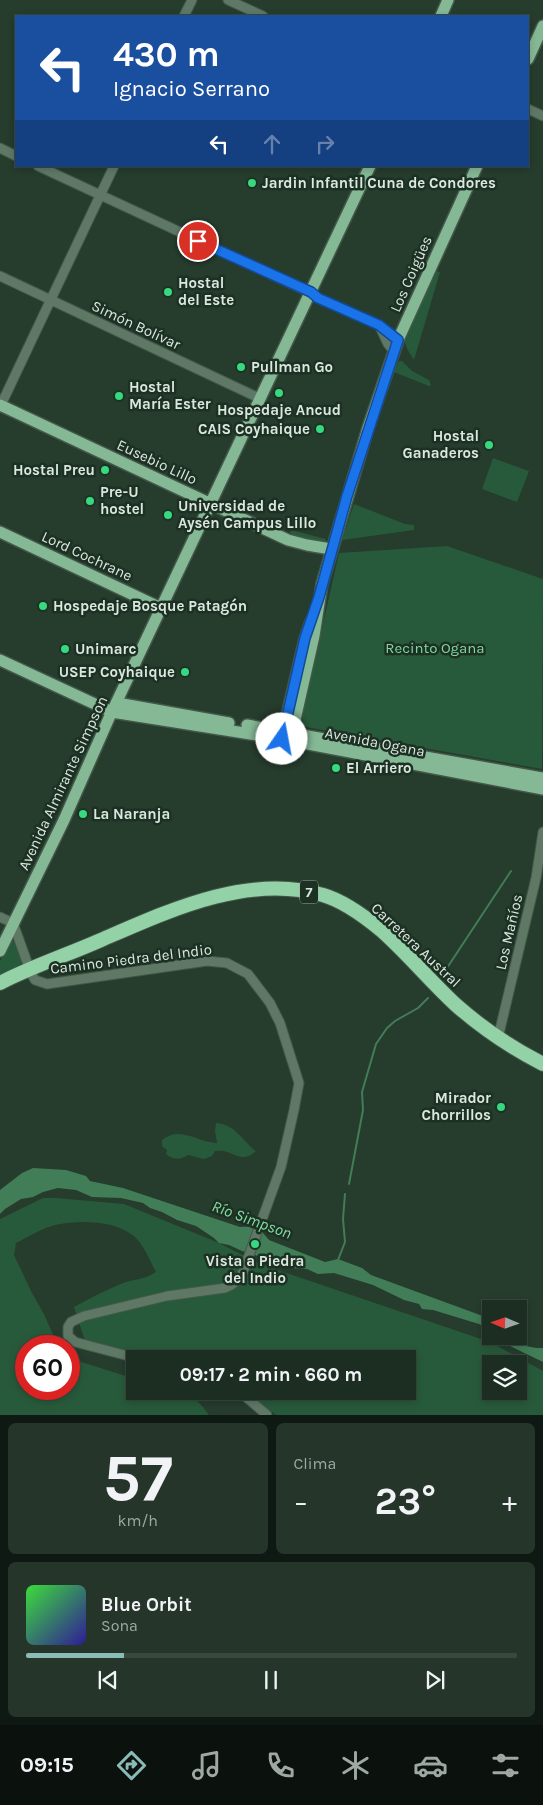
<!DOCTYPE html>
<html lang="es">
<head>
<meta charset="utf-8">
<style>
  body { margin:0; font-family:Karla,sans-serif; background:#25352a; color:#f1f3f6; height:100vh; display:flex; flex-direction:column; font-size:19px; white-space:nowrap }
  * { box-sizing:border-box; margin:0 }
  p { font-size:16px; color:#a0a8a5 }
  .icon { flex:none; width:28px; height:28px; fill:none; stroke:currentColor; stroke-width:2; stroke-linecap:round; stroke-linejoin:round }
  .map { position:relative; height:1415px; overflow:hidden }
  .drawer { display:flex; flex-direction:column; gap:8px; padding:8px; background:#0f1913; flex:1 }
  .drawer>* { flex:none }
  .banner { position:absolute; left:15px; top:15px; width:514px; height:152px; border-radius:0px; box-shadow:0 2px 8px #0003,0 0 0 1px #3a4940; background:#1a4fa0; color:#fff; overflow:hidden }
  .needle { width:32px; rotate:272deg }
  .fabs { position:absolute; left:482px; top:1300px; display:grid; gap:10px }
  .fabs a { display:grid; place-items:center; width:45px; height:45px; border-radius:0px; background:#1c2d22; box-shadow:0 2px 8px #0003,0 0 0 1px #3a4940; font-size:25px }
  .speed { position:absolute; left:15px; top:1335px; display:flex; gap:10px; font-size:25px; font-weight:700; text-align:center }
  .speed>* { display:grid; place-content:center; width:65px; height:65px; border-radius:50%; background:#1c2d22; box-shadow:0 2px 8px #0003,0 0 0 1px #3a4940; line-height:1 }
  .speed .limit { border:8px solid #d22; background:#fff; color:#111 }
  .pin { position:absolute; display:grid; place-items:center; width:42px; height:42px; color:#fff; margin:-21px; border:2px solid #fff; border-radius:50%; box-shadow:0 1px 5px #0007 }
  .me { position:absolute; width:55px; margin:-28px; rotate:12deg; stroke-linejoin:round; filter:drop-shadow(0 0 4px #0008) }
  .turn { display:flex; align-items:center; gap:18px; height:105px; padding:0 15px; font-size:22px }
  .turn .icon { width:65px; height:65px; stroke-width:2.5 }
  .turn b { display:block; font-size:35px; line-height:42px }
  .lanes { display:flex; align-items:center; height:48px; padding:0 15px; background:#0003; justify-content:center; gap:25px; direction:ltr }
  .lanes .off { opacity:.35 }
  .big { font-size:38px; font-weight:700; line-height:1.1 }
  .drawer .widget { flex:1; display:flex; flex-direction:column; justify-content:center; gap:8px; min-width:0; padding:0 18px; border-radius:8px; background:#25352a }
  .drawer .dial { align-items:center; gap:0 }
  .dial b { font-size:65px; line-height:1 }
  .song { display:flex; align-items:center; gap:15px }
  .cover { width:60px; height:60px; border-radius:8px; background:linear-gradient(135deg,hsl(120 70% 55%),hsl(250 70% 35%)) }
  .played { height:5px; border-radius:2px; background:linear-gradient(90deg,#8bbbb9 20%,#3a4940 20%) }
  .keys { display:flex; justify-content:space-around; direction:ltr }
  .heat { display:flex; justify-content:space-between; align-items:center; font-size:28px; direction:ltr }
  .drawer .tiles { flex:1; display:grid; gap:8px; grid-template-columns:1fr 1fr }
  .widget:last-child { grid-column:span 2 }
  .trip { position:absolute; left:126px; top:1350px; width:290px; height:50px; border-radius:0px; background:#1c2d22; box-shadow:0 2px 8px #0003,0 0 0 1px #3a4940; font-weight:700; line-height:50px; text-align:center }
  .dock { display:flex; height:80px; justify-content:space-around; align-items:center; background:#0b120e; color:#a0a8a5 }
  .dock .icon { width:35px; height:35px }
  .dock .current { color:#8bbbb9 }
  .dock b { font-size:22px; color:#f1f3f6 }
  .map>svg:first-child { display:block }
</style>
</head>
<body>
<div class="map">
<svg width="543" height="1415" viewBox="0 0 543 1415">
  <rect width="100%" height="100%" fill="#263c2d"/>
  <!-- green -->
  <path fill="#275a3a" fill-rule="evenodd" d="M 435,271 L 440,272 L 414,360 C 410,353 404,347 405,338 Z
    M 399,361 L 402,361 L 412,371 L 429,380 L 431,385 L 429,386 L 394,372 Z
    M 493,458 L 529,471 L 517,502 L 482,489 Z
    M 354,504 L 405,524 L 414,525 L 414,530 L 342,540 Z
    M 291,530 L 326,539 L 325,543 L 293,536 L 290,532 Z
    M 447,546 L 543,579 L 542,769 L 300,726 L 339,553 Z
    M 12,941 L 14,942 L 22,961 L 20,967 L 0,978 L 0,961 Z
    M 216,1123 C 237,1125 241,1140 256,1151 C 239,1166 234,1148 215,1151 L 212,1156 L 204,1159 L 188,1155 C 180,1160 173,1160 166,1154 L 167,1150 L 162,1146 L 162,1140 C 181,1125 198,1143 217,1143 L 215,1131 Z
    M 43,1198 L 56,1198 L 124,1204 L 219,1243 L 260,1264 L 490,1342 L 543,1371 L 543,1415 L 276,1415 L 244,1391 L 408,1391 L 408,1359 L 149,1359 L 85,1341 L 74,1307 C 90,1298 106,1290 123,1283 C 137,1278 142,1281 156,1272 C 150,1261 144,1245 134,1236 C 113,1220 80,1220 55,1225 C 42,1228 28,1237 16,1243 L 14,1255 L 32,1293 L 44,1314 L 58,1346 L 26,1346 L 26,1389 L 69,1389 L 69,1358 L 135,1379 L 135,1391 C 167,1391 189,1385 209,1415 L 0,1415 L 0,1219 ZM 491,1364 L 519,1364 L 519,1391 L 491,1391 Z"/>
  <!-- water -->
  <path fill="#417d56" d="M 33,1168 L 66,1170 L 86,1176 L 90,1181 L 123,1188 L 240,1227 L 257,1226 L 269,1240 L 325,1262 L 338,1259 L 362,1268 L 371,1275 L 491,1319 L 491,1331 L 479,1324 L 433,1310 L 422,1309 L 419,1304 L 404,1300 L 373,1285 L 334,1273 L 318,1274 L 307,1269 L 290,1268 L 285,1264 L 242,1251 L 229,1245 L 219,1243 L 214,1238 L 196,1226 L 177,1220 L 162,1212 L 150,1208 L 143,1203 L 121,1198 L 92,1197 L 76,1190 L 58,1188 L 43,1192 L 33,1197 L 21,1199 L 5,1209 L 0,1214 L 0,1190 L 22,1173 Z
    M 499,1336 L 514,1336 C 521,1347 532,1348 543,1348 L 543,1362 L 510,1346 Z"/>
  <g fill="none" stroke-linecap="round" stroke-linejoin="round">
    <!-- stream -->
    <path stroke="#417d56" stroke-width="2" d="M 441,977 L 511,871
      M 349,1184 L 363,1110 L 362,1092 L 376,1044 L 387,1028 L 395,1021 L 418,1008 L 428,998
      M 338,1260 L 345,1242 L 343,1219 L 345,1194"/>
    <!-- minor casing -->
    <g stroke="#435849" stroke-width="11">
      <path id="minor" d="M 228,0 L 263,16
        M 184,16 L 192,0
        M 528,109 L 543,116
        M 0,148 L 16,156
        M 38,166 L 311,293 L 318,298 L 379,325 L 398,340
        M 0,276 L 261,399
        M 379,325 L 388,344 L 394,351
        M 0,407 L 114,166
        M 0,917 L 13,923 L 31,973 L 35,980 L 47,984 L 207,961 L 227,963 L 248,974 L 270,1003 L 280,1023 L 299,1083 L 294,1110 L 281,1167 L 243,1272 C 238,1280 234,1285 225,1288 L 167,1296 L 84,1316 L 71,1322 L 68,1327 L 68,1336 L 75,1342 L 140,1359
        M 498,1038 L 536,878 L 543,832
        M 239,1391 L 267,1415"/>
    </g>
    <!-- major casing -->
    <g stroke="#435849" stroke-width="14">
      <path id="major" d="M 441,16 L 448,0
        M 528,59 L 543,26
        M 0,405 L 288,540 L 307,545 L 331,549
        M 0,532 L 161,608
        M 0,660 L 112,712 L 282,739 L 543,789
        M 117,703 L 229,723
        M 247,725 L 543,778
        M 292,733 L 314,636 L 322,584 L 368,428 L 398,340 L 477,166
        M 282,737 L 305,639 L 311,622
        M 0,951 L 64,820 L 109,718 L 370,166"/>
    </g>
    <!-- highway casing -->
    <g stroke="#435849" stroke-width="16">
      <path id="highway" d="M 0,983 C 33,966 67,955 101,940 C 168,911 248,873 323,895 C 344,901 364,916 381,930 C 407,953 430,981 456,1005 C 482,1028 512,1048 543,1064"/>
    </g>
    <!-- minor -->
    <use href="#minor" stroke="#5f7866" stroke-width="9"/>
    <!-- major -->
    <use href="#major" stroke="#85b895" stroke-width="11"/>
    <!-- highway -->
    <use href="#highway" stroke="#93d2a7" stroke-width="14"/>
  </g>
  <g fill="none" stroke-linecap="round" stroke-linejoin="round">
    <!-- route casing -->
    <g stroke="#114b97" stroke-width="12">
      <path id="route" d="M 198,241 L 311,292 L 318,298 L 379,325 L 398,340 L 347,496 L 319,597 L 305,638 L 282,739"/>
    </g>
    <!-- route -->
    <use href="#route" stroke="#1a73e8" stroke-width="9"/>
  </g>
  <!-- markers -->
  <g fill="#36d880" stroke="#1c3123" stroke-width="2">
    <circle cx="252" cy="183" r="5"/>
    <circle cx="168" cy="292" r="5"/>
    <circle cx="241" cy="367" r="5"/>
    <circle cx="279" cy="393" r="5"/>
    <circle cx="119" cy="396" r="5"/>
    <circle cx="320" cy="429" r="5"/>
    <circle cx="489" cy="445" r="5"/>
    <circle cx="105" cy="470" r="5"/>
    <circle cx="90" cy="501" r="5"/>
    <circle cx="168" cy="515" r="5"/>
    <circle cx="43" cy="606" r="5"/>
    <circle cx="65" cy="649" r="5"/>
    <circle cx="185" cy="672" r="5"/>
    <circle cx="336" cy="768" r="5"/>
    <circle cx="83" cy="814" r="5"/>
    <circle cx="501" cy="1107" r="5"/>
    <circle cx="255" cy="1244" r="5"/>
  </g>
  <g text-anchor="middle" stroke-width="5" stroke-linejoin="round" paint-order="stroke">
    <!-- shield labels -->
    <rect fill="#1c3123" stroke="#a2b1a7" stroke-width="1" x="300" y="880.5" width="18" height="23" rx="4"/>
    <g font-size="14" font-weight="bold" fill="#dbe8df">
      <text x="309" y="897">7</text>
    </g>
    <!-- poi labels -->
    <g font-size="15" font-weight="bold" fill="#dbe8df" stroke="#1c3123" text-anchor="start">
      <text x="262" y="188">Jardin Infantil Cuna de Condores</text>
      <text x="178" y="288">Hostal<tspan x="178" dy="17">del Este</tspan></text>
      <text x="251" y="372">Pullman Go</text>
      <text x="129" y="392">Hostal<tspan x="129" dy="17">María Ester</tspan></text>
      <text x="279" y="415" text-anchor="middle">Hospedaje Ancud</text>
      <text x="310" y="434" text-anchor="end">CAIS Coyhaique</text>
      <text x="479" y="441" text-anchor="end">Hostal<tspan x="479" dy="17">Ganaderos</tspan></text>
      <text x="95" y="475" text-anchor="end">Hostal Preu</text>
      <text x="100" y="497">Pre-U<tspan x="100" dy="17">hostel</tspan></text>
      <text x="178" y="511">Universidad de<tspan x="178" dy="17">Aysén Campus Lillo</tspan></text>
      <text x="53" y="611">Hospedaje Bosque Patagón</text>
      <text x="75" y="654">Unimarc</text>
      <text x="175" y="677" text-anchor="end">USEP Coyhaique</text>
      <text x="346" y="773">El Arriero</text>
      <text x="93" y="819">La Naranja</text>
      <text x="491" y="1103" text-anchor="end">Mirador<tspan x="491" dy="17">Chorrillos</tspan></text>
      <text x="255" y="1266" text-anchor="middle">Vista a Piedra<tspan x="255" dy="17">del Indio</tspan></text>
    </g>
    <!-- street labels -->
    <g font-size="15" fill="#dbe8df" stroke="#1c3123">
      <text transform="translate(411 274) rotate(-66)" y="5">Los Coigües</text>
      <text transform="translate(136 325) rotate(25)" y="5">Simón Bolívar</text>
      <text transform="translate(157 462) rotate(25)" y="5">Eusebio Lillo</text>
      <text transform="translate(87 556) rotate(25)" y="5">Lord Cochrane</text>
      <text transform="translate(375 742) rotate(11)" y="5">Avenida Ogana</text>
      <text transform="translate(63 783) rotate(-65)" y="5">Avenida Almirante Simpson</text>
      <text transform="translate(509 932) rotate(-77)" y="5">Los Mañíos</text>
      <text transform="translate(416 945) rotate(43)" y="5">Carretera Austral</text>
      <text transform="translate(131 959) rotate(-7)" y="5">Camino Piedra del Indio</text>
    </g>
    <!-- park labels -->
    <g font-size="15" fill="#81d89f" stroke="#1c3123">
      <text x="435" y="653">Recinto Ogana</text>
    </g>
    <!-- water labels -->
    <g font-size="16" font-style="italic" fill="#85dca3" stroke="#1c3123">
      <text transform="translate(252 1219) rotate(20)" y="6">Río Simpson</text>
    </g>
  </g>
</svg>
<div class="fabs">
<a><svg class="needle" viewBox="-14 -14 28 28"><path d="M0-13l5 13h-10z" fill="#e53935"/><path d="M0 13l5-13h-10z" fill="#a0a8a5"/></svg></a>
<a><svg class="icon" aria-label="layers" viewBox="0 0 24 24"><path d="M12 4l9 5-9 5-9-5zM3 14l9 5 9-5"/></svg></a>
</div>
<div class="speed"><div class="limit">60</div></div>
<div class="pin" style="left:198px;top:241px;background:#d93025"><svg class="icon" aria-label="arrive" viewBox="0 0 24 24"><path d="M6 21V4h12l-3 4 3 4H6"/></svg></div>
<svg class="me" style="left:282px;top:739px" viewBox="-20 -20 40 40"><circle r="19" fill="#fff"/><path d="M0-13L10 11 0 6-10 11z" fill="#1a73e8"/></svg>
<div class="trip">09:17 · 2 min · 660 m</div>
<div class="banner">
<div class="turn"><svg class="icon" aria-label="left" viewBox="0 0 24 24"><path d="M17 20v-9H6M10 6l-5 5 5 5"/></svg><div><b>430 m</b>Ignacio Serrano</div></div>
<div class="lanes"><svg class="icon" aria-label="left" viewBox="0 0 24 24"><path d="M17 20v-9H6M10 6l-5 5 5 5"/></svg><svg class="icon off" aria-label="ahead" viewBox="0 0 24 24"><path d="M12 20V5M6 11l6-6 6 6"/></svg><svg class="icon off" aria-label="right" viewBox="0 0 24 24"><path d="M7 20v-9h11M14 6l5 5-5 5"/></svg></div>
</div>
</div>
<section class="drawer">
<div class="tiles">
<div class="widget dial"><b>57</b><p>km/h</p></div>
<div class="widget"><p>Clima</p>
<div class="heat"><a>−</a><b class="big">23°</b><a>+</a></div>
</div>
<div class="widget">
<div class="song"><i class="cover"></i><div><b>Blue Orbit</b><p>Sona</p></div></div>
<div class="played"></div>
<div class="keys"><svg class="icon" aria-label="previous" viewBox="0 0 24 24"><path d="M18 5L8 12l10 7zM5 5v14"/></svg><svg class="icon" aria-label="pause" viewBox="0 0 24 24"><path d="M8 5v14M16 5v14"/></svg><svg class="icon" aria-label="next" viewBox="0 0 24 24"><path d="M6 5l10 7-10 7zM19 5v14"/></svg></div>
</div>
</div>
</section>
<nav class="dock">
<b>09:15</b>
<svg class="icon current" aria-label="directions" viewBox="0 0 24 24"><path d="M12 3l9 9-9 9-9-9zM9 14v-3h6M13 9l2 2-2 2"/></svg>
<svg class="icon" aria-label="music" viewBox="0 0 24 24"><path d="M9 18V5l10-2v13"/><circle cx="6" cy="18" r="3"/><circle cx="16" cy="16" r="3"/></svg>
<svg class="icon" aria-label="phone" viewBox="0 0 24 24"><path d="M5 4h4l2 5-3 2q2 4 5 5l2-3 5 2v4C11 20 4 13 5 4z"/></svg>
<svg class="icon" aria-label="climate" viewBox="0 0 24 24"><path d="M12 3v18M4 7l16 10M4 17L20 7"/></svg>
<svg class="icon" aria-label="car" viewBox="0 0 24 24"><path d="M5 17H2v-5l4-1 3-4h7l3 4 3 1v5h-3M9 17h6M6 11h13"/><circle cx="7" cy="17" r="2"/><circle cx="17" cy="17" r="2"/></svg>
<svg class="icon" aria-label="filters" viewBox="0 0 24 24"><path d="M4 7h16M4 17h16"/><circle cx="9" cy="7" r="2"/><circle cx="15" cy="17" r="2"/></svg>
</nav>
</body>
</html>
